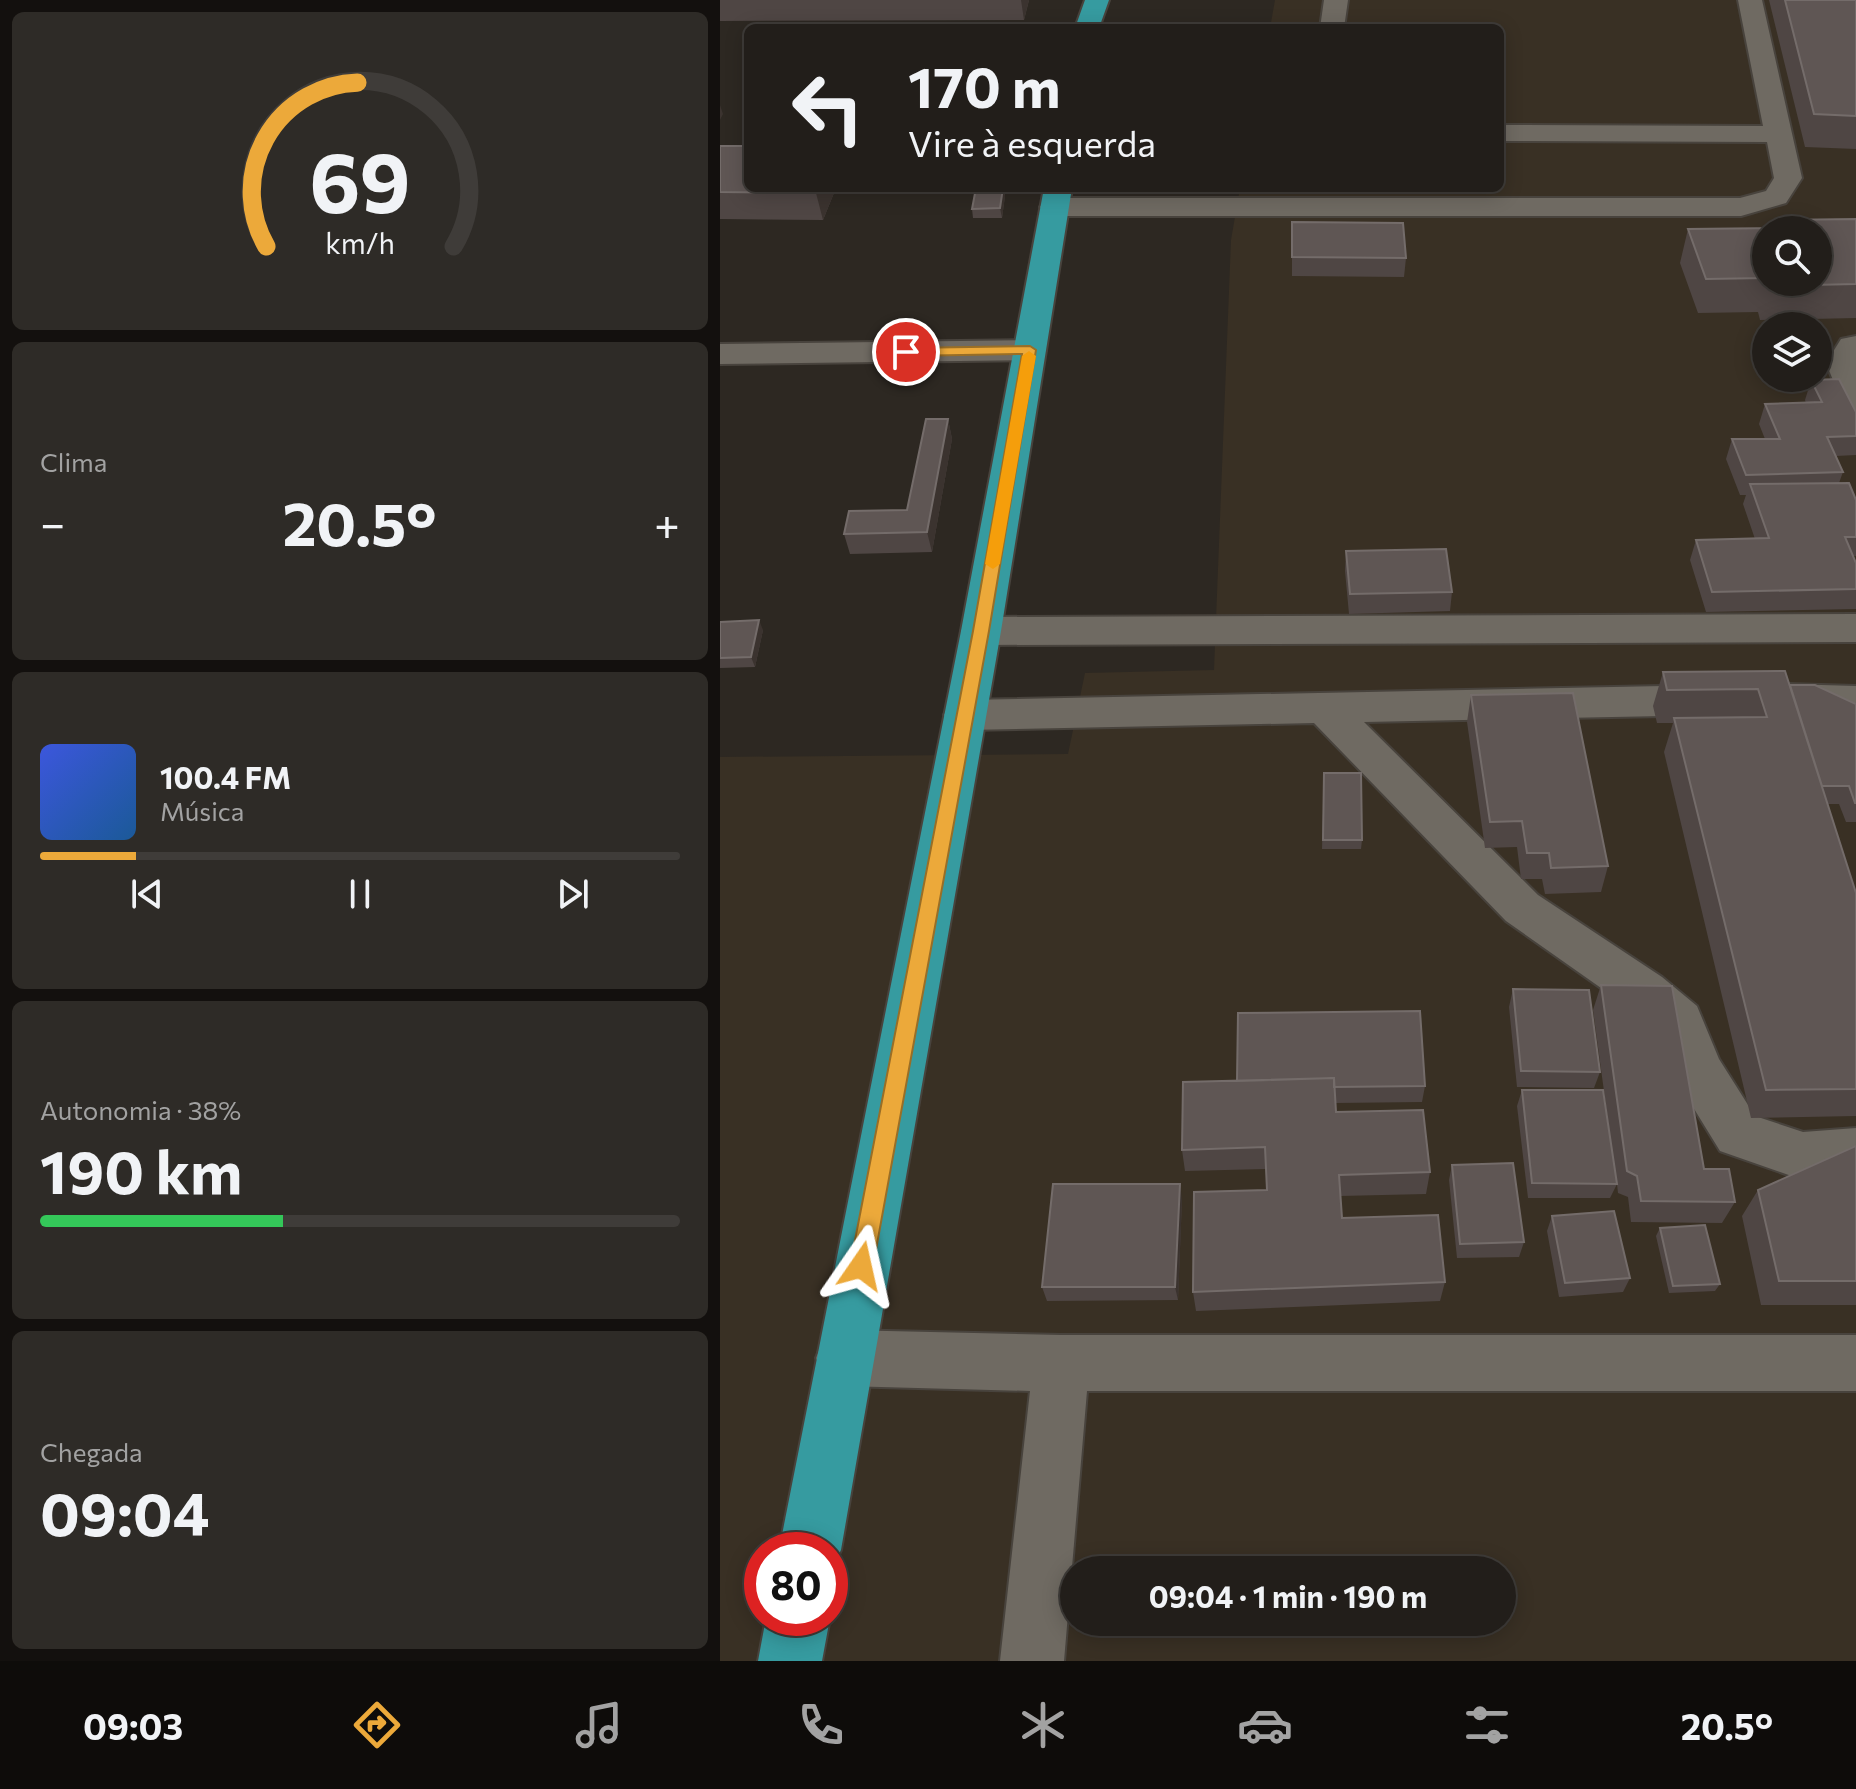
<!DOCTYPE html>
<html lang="pt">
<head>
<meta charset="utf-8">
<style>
  body { margin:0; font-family:Commissioner,sans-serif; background:#2e2b27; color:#f1f3f6; height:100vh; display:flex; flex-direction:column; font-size:30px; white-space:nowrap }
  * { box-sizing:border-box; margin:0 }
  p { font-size:26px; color:#a2a2a2 }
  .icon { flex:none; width:44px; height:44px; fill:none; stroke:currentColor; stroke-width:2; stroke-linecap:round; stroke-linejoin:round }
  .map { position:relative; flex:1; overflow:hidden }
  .drawer { display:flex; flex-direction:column; gap:12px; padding:12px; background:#13100e; width:720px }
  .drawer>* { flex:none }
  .banner { position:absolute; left:24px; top:24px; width:760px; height:168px; border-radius:12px; box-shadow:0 4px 20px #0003,0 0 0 2px #3f3c39; background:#221e1a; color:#f1f3f6; overflow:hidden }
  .buttons { position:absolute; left:1032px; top:216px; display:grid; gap:16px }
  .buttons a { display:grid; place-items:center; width:80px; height:80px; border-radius:50%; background:#221e1a; box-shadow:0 4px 20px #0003,0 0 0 2px #3f3c39; font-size:40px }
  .speed { position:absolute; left:24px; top:1532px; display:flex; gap:16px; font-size:40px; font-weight:700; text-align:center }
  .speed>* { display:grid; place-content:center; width:104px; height:104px; border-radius:50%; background:#221e1a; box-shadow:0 4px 20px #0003,0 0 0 2px #3f3c39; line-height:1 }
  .speed .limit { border:12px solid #d22; background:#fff; color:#111 }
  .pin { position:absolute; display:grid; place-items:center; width:68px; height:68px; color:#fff; margin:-34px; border:4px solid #fff; border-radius:50%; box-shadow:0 2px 8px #0007 }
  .me { position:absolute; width:88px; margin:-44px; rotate:11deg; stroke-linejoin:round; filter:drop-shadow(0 0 6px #0008) }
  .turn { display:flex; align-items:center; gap:28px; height:168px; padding:0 32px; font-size:36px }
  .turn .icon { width:104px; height:104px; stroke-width:2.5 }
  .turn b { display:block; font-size:56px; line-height:68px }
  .big { font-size:60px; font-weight:700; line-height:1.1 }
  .drawer .card { flex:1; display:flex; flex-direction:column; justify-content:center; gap:12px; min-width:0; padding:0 28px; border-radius:12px; background:#2e2b27 }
  .drawer .dial { align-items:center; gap:0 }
  .dial svg { height:208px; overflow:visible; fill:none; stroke:#3f3c39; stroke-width:7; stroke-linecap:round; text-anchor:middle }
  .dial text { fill:#f1f3f6; stroke:none }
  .song { display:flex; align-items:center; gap:24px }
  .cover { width:96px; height:96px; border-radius:12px; background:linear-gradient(135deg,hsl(230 70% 55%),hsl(210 70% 35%)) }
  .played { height:8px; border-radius:4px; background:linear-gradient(90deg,#eca93a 15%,#3f3c39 15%) }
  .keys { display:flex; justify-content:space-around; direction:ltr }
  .heat { display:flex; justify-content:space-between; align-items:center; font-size:44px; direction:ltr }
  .charge { height:12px; border-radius:6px; background:linear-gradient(90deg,#34c759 38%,#3f3c39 0) }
  .trip { position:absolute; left:340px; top:1556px; width:456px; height:80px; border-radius:40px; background:#221e1a; box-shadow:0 4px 20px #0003,0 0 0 2px #3f3c39; font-weight:700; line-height:80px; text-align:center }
  .tab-bar { display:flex; height:128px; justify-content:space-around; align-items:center; background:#0e0c0a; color:#a2a2a2 }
  .tab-bar .icon { width:56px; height:56px }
  .tab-bar .current { color:#eca93a }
  .tab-bar b { font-size:36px; color:#f1f3f6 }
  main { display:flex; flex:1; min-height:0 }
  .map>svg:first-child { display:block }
</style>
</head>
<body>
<main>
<section class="drawer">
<div class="card dial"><svg viewBox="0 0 100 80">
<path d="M14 69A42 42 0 1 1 86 69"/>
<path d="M14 69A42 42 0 0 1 49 6" stroke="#eca93a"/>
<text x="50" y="56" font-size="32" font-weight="700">69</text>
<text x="50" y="72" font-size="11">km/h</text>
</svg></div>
<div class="card"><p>Clima</p>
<div class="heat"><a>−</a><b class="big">20.5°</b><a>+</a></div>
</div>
<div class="card">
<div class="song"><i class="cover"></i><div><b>100.4 FM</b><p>Música</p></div></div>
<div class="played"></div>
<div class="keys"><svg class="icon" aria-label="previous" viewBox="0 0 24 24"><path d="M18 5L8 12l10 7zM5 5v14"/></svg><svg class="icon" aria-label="pause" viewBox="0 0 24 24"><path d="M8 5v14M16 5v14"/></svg><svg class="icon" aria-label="next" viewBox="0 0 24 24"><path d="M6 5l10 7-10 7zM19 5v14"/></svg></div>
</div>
<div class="card"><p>Autonomia · 38%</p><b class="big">190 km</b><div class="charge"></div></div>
<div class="card"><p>Chegada</p><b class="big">09:04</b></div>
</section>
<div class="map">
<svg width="1136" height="1661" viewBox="0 0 1136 1661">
  <rect width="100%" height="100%" fill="#2d2822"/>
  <!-- built -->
  <path fill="#393024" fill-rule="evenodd" d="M 555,0 L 1136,0 L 1136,1661 L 0,1661 L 0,757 L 348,754 L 365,673 L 494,670 L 511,240 L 520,188 L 780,188 L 780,28 L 550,28 ZM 1046,230 L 1098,230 L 1098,282 L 1046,282 ZM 1046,326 L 1098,326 L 1098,378 L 1046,378 ZM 42,1550 L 110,1550 L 110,1618 L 42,1618 ZM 354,1570 L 782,1570 L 782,1622 L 354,1622 Z"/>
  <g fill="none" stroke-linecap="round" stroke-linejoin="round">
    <!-- minor casing -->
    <g stroke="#48433d" stroke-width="4">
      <path id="minor" d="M 604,0 L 628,0 L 624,28 L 600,28 Z
        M 1018,0 L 1042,0 L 1082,178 L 1066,203 L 1021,216 L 334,216 L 324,213 L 320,207 L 324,201 L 334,198 L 1020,198 L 1046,191 L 1054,178 L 1047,142 L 780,141 L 780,125 L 1043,126 Z
        M 1136,336 L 1136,410 L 1124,407 L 1106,363 L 1121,339 Z
        M 310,340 L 321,343 L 326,350 L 321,357 L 310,360 L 0,364 L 0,344 Z
        M 1136,614 L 1136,642 L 261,645 L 247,641 L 241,631 L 247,621 L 261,617 Z
        M 1067,684 L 1136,686 L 1136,716 L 1067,714 L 1053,710 L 1047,699 L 1053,688 Z
        M 994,685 L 1008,689 L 1014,700 L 1008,711 L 994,715 L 644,722 L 818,895 L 942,977 L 977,1006 L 999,1059 L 1035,1116 L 1083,1132 L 1136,1128 L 1136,1176 L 1083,1180 L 1000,1151 L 960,1086 L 940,1034 L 908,1007 L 786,921 L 594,723 L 245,730 L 230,726 L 224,715 L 230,704 L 245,700 Z
        M 124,1330 L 341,1335 L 1136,1335 L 1136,1391 L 367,1391 L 344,1661 L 280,1661 L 310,1391 L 124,1386 L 104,1378 L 96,1358 L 104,1338 Z"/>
    </g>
    <!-- highway casing -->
    <g stroke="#48433d" stroke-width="4">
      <path id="highway" d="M 365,0 L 389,0 L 379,28 L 355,28 Z
        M 324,188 L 352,188 L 281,631 L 121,1550 L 110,1572 L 110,1550 L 59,1550 L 241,631 Z
        M 46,1618 L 110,1618 L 102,1661 L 38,1661 Z"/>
    </g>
    <!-- minor -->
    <use href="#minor" fill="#6f6a62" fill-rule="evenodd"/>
    <!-- highway -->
    <use href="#highway" fill="#369ba0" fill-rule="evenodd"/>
  </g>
  <!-- wall -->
  <path fill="#4f4644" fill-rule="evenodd" d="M 0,0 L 309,0 L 304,20 L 0,21 Z
    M 1049,0 L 1136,0 L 1136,149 L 1085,147 Z
    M 0,146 L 28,188 L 116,188 L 103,220 L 0,219 Z
    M 256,188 L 284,188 L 285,196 L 282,218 L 253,218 L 252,209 Z
    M 1136,219 L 1136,318 L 1040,320 L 1038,312 L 978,313 L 960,263 L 968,229 L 1055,228 L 1057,220 ZM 1046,230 L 1098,282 L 1046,282 Z
    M 572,222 L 686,258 L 684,277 L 572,276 Z
    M 1098,360 L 1104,373 L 1102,380 L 1136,412 L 1136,455 L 1116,456 L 1123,472 L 1119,483 L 1136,500 L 1136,556 L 1133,556 L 1136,563 L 1136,609 L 986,612 L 970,560 L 976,540 L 1035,539 L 1023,504 L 1026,495 L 1020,495 L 1006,459 L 1012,439 L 1045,439 L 1039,424 L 1045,404 L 1086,403 L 1085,400 L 1090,384 L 1066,385 L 1063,378 L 1098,378 Z
    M 228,419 L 232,439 L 212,552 L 130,554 L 124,534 L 187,510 Z
    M 626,551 L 732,592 L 730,611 L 629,614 L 625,571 Z
    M 0,622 L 43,630 L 35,667 L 0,668 Z
    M 943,672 L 1070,685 L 1136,704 L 1136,822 L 1126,822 L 1119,804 L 1108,804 L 1136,893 L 1136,1116 L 1031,1118 L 944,752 L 953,723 L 937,723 L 933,706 Z
    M 751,695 L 888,866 L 881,892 L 825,894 L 822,879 L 801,879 L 797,847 L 765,848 L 747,722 Z
    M 604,773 L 642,840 L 641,849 L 602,849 Z
    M 881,985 L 984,1169 L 1015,1202 L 1002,1223 L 911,1222 L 908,1197 L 898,1193 L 897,1184 L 890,1198 L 808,1198 L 797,1106 L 802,1090 L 896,1180 L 873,1010 Z
    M 793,989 L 880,1072 L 874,1088 L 797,1087 L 789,1007 Z
    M 463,1082 L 705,1086 L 702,1102 L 615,1103 L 616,1112 L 710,1172 L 706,1194 L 620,1196 L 622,1218 L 725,1282 L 720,1301 L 476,1311 L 473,1292 L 547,1190 L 546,1169 L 465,1171 L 462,1150 Z
    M 1136,1146 L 1136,1305 L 1041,1305 L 1022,1216 L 1038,1190 Z
    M 732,1165 L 804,1242 L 799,1257 L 737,1258 L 729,1180 Z
    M 462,1199 L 458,1300 L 327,1301 L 322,1287 Z
    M 832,1216 L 910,1278 L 903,1292 L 839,1297 L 827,1231 Z
    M 940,1228 L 1000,1284 L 995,1291 L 949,1293 L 936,1236 Z"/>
  <!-- shaded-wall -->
  <path fill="#3b332f" d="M 301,0 L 309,0 L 304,20 Z
    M 0,105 L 3,114 L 0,120 Z
    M 98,188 L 116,188 L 103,220 L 96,193 Z
    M 283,188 L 285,196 L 282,218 L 280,208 Z
    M 228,419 L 232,439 L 212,552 L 207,532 Z
    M 39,620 L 43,630 L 35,667 L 31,657 Z
    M 460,1184 L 462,1199 L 458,1300 L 455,1287 Z"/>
  <!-- building -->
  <path fill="#5f5654" stroke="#746c6a" stroke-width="2" d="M 1065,0 L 1136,0 L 1136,116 L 1094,114 Z
    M 0,146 L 28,146 L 28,188 L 98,188 L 96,193 L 0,192 Z
    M 256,188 L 283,188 L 280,208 L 252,209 Z
    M 1136,219 L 1136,284 L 1050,286 L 1049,282 L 1098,282 L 1098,230 L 1046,230 L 1046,278 L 986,279 L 968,229 L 1060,228 L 1057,220 Z
    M 572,222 L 683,223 L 686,258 L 572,257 Z
    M 1098,360 L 1104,373 L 1098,373 Z
    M 1119,379 L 1136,412 L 1136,436 L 1107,437 L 1123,472 L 1026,475 L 1012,439 L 1060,439 L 1045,404 L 1102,402 L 1091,380 Z
    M 206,419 L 228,419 L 207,532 L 124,534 L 129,511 L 187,510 Z
    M 1129,483 L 1136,500 L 1136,537 L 1125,537 L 1136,563 L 1136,589 L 992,592 L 976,540 L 1049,538 L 1030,484 Z
    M 726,549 L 732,592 L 630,594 L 626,551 Z
    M 39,620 L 31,657 L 0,658 L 0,622 Z
    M 1065,671 L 1136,893 L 1136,1089 L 1046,1090 L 954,718 L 1047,717 L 1038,689 L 947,690 L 943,672 Z
    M 1070,685 L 1095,685 L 1136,704 L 1136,803 L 1135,803 L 1129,786 L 1102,786 Z
    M 853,693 L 888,866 L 831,868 L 829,853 L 807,853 L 802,821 L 770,822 L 751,695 Z
    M 604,773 L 641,773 L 642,840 L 603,840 Z
    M 881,985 L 952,986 L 984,1169 L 1009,1169 L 1015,1202 L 921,1201 L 917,1176 L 907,1171 Z
    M 793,989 L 869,990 L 880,1072 L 801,1071 Z
    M 700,1011 L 705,1086 L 614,1087 L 614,1078 L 517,1081 L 518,1013 Z
    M 614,1078 L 616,1112 L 703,1110 L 710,1172 L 619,1175 L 622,1218 L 718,1215 L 725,1282 L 473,1292 L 474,1192 L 547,1190 L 545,1147 L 462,1150 L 463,1082 Z
    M 802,1090 L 883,1090 L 897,1184 L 812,1183 Z
    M 1136,1146 L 1136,1281 L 1059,1281 L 1038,1190 Z
    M 793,1163 L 804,1242 L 740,1244 L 732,1165 Z
    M 333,1184 L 460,1184 L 455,1287 L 322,1287 Z
    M 894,1211 L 910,1278 L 845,1283 L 832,1216 Z
    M 985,1225 L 1000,1284 L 953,1286 L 940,1228 Z"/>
  <!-- route -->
  <path fill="#eca93a" stroke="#996e26" stroke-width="2" d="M 310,346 L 316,350 L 269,631 L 153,1266 L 149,1274 L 141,1277 L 133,1274 L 130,1266 L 253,631 L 302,354 L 186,356 L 179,352 L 186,348 Z"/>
  <!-- slow -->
  <path fill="#f59e0b" d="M 309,351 L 316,356 L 280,564 L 273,569 L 265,564 L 302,356 Z"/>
</svg>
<div class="buttons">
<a><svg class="icon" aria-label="search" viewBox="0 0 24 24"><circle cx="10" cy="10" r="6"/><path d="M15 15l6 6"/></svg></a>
<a><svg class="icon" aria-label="layers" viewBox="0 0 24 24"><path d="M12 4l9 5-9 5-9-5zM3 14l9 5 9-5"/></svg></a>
</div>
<div class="speed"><div class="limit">80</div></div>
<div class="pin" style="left:186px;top:352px;background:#d93025"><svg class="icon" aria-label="arrive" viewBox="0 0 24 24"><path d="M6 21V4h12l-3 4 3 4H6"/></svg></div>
<svg class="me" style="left:141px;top:1266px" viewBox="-20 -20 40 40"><path d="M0-17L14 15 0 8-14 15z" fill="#eca93a" stroke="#fff" stroke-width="4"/></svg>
<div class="trip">09:04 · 1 min · 190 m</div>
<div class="banner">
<div class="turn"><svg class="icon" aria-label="left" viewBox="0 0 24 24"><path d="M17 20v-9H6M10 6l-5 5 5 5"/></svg><div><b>170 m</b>Vire à esquerda</div></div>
</div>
</div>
</main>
<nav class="tab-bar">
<b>09:03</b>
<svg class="icon current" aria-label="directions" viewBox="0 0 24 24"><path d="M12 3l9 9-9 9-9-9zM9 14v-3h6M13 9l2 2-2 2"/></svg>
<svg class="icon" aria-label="music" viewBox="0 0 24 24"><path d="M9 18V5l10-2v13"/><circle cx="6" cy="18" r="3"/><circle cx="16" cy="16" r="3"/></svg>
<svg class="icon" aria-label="phone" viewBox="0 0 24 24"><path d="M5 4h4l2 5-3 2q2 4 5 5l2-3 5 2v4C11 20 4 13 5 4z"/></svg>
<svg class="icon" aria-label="climate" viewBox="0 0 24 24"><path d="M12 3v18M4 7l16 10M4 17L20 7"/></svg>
<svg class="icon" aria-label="car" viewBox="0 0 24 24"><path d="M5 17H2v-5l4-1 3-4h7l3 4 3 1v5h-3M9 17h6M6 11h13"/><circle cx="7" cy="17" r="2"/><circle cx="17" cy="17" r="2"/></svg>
<svg class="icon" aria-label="filters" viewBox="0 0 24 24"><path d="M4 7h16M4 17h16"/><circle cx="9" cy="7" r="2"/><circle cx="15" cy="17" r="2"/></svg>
<b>20.5°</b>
</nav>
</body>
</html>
